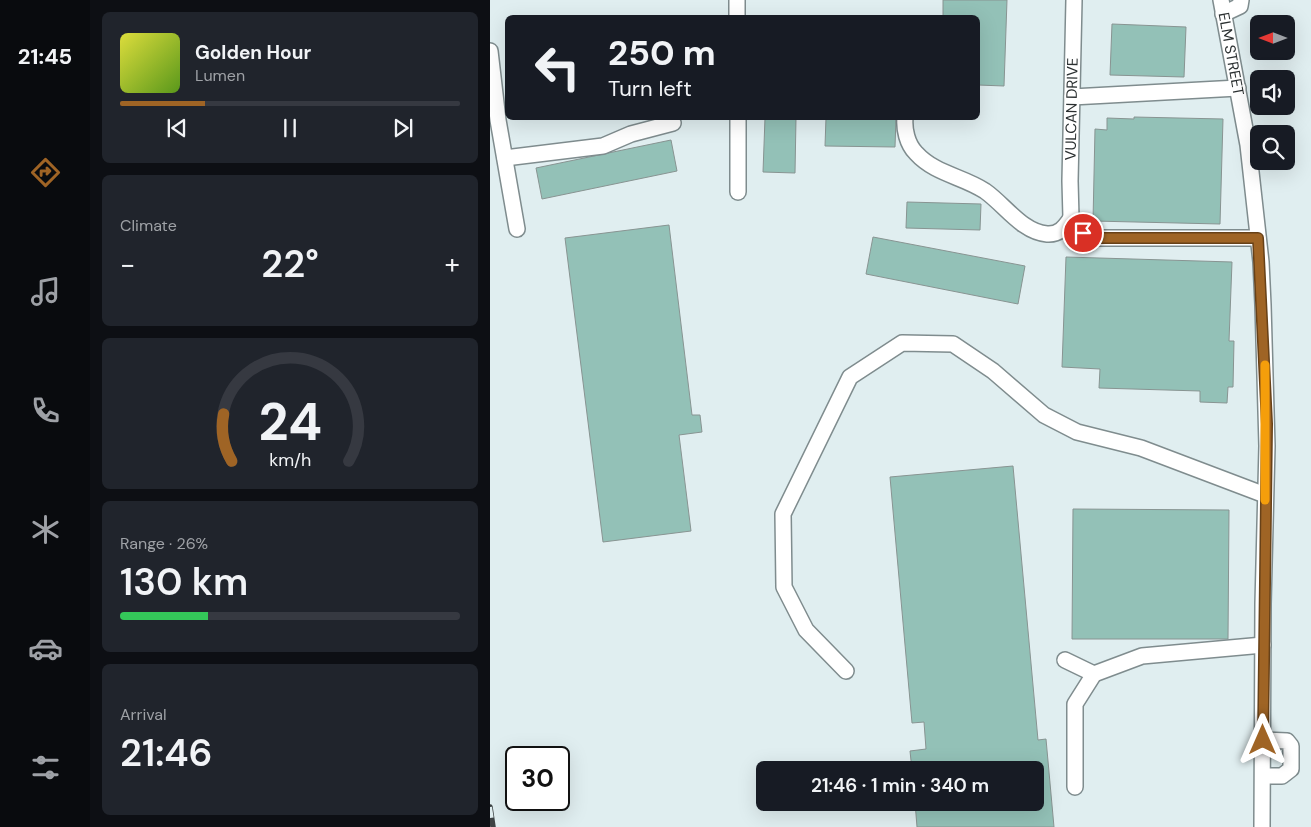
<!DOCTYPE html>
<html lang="en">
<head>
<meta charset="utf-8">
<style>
  body { margin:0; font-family:"DM Sans",sans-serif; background:#20242c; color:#f1f3f6; height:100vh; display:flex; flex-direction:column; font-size:19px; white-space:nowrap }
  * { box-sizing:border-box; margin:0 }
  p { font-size:16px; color:#9ea1a6 }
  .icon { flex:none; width:28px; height:28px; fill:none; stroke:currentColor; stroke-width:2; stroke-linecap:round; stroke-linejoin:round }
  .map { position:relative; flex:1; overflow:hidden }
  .drawer { display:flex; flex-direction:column; gap:12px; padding:12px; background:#0d0f14; width:400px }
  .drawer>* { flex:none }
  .top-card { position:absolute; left:15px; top:15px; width:475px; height:105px; border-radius:8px; box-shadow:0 5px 20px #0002; background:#171b24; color:#f1f3f6; overflow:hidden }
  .needle { width:32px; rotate:270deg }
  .tools { position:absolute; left:760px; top:15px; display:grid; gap:10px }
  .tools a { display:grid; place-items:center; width:45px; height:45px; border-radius:8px; background:#171b24; box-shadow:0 5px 20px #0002; font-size:25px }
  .speed { position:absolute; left:15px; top:746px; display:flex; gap:10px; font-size:25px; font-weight:700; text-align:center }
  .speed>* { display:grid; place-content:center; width:65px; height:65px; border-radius:50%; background:#171b24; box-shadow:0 5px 20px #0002; line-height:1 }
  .speed .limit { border:2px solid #111; border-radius:8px; background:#fff; color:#111 }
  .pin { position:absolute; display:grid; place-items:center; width:42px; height:42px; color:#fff; margin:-21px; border:2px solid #fff; border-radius:50%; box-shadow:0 1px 5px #0007 }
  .me { position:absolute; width:55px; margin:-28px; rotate:0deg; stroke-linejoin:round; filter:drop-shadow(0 0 4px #0008) }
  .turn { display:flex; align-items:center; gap:18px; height:105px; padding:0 20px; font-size:22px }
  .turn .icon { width:65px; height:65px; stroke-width:2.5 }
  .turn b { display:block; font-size:35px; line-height:42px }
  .big { font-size:38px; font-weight:600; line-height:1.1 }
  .drawer .widget { flex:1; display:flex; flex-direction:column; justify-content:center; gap:8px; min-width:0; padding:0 18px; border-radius:8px; background:#20242c }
  .drawer .dial { align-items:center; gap:0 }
  .dial svg { height:130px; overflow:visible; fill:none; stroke:#363941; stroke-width:7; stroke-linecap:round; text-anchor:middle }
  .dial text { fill:#f1f3f6; stroke:none }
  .song { display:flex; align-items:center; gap:15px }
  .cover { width:60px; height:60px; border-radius:8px; background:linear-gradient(135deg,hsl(60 70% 55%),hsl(90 70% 35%)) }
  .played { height:5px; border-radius:2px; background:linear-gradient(90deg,#9f6425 25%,#363941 25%) }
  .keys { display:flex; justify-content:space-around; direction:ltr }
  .heat { display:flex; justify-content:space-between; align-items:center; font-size:28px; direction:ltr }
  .charge { height:8px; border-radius:4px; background:linear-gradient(90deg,#34c759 26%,#363941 0) }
  .trip { position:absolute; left:266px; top:761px; width:288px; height:50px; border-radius:8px; background:#171b24; box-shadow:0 5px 20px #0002; font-weight:600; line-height:50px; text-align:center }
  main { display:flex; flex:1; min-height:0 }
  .menu { display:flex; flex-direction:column; width:90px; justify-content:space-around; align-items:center; background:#090b0e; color:#9ea1a6 }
  .menu .icon { width:35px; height:35px }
  .menu .on { color:#9f6425 }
  .menu b { font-size:22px; color:#f1f3f6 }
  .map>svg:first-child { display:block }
</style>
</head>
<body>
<main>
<nav class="menu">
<b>21:45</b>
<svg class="icon on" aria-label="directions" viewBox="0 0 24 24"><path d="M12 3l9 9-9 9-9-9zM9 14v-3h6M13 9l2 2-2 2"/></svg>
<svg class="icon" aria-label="music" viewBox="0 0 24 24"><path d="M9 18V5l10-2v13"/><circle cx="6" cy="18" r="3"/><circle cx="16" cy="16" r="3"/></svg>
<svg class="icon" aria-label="phone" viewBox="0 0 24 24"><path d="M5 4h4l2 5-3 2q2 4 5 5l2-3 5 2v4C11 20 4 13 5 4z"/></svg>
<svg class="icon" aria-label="climate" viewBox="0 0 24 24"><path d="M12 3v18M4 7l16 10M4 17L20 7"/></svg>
<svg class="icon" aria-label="car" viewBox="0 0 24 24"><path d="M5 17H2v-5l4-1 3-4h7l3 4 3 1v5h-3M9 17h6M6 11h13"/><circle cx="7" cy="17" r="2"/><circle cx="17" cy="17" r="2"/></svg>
<svg class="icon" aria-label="filters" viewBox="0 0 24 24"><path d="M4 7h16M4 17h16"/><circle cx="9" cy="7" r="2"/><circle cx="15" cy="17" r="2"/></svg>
</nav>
<section class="drawer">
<div class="widget">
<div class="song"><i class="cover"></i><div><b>Golden Hour</b><p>Lumen</p></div></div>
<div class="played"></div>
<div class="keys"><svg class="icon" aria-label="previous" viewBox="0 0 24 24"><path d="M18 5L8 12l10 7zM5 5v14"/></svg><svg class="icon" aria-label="pause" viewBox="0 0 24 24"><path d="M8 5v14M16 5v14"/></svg><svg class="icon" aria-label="next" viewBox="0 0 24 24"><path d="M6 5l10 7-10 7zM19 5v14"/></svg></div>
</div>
<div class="widget"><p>Climate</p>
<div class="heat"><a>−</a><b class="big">22°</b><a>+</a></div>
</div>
<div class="widget dial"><svg viewBox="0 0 100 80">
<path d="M14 69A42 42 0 1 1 86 69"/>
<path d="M14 69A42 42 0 0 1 9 40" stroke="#9f6425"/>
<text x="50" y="56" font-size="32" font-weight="700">24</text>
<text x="50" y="72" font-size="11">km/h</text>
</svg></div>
<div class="widget"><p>Range · 26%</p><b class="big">130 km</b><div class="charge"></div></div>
<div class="widget"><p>Arrival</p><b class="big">21:46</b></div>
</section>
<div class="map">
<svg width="821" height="827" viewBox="0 0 821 827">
  <rect width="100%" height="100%" fill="#e0eef0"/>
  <!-- building -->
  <path fill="#93c1b7" stroke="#889492" d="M 453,0 L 517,0 L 514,86 L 488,85 L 488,18 L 453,18 Z
    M 622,24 L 696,27 L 694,77 L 620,75 Z
    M 644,117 L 733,119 L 730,224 L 603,221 L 605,129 L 617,130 L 617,118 L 644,119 Z
    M 275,118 L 306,118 L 305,173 L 273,172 Z
    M 336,118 L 406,118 L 405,147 L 335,146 Z
    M 181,140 L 187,171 L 52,199 L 46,168 Z
    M 417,202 L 491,204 L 490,230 L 416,228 Z
    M 179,225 L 202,415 L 210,415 L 212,432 L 189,435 L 201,531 L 113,542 L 75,238 Z
    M 383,237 L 535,266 L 528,304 L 376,274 Z
    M 576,257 L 742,262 L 739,341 L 744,341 L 743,387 L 738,387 L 737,403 L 710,402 L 710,391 L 609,388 L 610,369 L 572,367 Z
    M 523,466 L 548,740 L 556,739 L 564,827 L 427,827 L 425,802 L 545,802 L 545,770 L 422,770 L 420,751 L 436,749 L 434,722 L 422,723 L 400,477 Z
    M 583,509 L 739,510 L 738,639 L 582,639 Z"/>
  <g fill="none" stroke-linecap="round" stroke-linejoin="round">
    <!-- minor casing -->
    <g stroke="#7f8c8e" stroke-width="18">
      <g id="minor">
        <path d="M 247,0 L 247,18"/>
        <path id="s1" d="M 731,0 L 758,145 L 771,262 L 773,305 L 777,446 L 773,604 L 772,827"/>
        <path d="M 733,14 L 750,6 L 751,0"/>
        <path d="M 0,51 L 8,120 L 27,229"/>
        <path d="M 582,97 L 748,88"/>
        <path d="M 248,118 L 248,192"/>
        <path d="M 415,118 C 414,129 417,144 426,153 C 445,174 472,176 495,191 C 515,205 532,232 557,234 C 569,235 575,227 581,218"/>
        <path d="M 15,158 L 113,146 L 141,134 L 183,123"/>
        <path id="s2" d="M 581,218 L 580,181 L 584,0"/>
        <path d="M 581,218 L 593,233 L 611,238 L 768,238"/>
        <path d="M 575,660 L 604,674"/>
        <path d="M 356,671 L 316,630 L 294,587 L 293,514 L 360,377 L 412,343 L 463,344 L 503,371 L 554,415 L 587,432 L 651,448 L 775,495"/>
        <path d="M 773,740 L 797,741 L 801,746 L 801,769 L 792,776 L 773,776"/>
        <path d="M 585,787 L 585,704 L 604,674 L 652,656 L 773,645"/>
      </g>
    </g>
    <!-- minor -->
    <use href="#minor" stroke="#fff" stroke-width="15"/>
    <!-- rail casing -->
    <g stroke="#3d4344" stroke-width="5.5">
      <path id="rail" d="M 0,807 L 3,827"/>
    </g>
    <!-- rail -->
    <use href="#rail" stroke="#e0eef0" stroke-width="4" stroke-dasharray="11" stroke-linecap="butt"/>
  </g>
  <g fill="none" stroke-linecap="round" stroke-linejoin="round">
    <!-- route casing -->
    <g stroke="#674118" stroke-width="12">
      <path id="route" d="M 593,233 L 610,238 L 768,238 L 777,424 L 773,740"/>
    </g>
    <!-- route -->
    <use href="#route" stroke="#9f6425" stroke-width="9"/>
    <!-- slow -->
    <path stroke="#f59e0b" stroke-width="9" d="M 775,500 L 775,365"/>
  </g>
  <g text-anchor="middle" stroke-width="4" stroke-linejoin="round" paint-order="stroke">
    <!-- street labels -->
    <g font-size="15" fill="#2b3031" stroke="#e0eef0">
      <text dy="5" stroke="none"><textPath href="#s1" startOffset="55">ELM STREET</textPath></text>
      <text dy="5" stroke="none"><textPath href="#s2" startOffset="109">VULCAN DRIVE</textPath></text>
    </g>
  </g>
</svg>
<div class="tools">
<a><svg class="needle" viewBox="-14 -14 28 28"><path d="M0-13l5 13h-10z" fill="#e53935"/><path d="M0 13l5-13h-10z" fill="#9ea1a6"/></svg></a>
<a><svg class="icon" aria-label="sound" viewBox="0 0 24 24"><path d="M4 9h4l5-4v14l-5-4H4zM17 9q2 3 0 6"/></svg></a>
<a><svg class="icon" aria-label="search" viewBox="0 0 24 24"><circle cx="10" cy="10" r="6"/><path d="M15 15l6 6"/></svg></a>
</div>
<div class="speed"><div class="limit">30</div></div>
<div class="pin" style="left:593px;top:233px;background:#d93025"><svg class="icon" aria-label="arrive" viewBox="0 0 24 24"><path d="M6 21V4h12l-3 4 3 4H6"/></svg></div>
<svg class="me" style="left:773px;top:740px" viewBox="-20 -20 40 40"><path d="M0-17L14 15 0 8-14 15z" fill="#9f6425" stroke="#fff" stroke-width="4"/></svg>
<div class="trip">21:46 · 1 min · 340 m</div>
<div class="top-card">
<div class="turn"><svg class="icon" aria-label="left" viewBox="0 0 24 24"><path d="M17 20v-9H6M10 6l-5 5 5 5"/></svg><div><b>250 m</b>Turn left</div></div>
</div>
</div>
</main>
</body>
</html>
